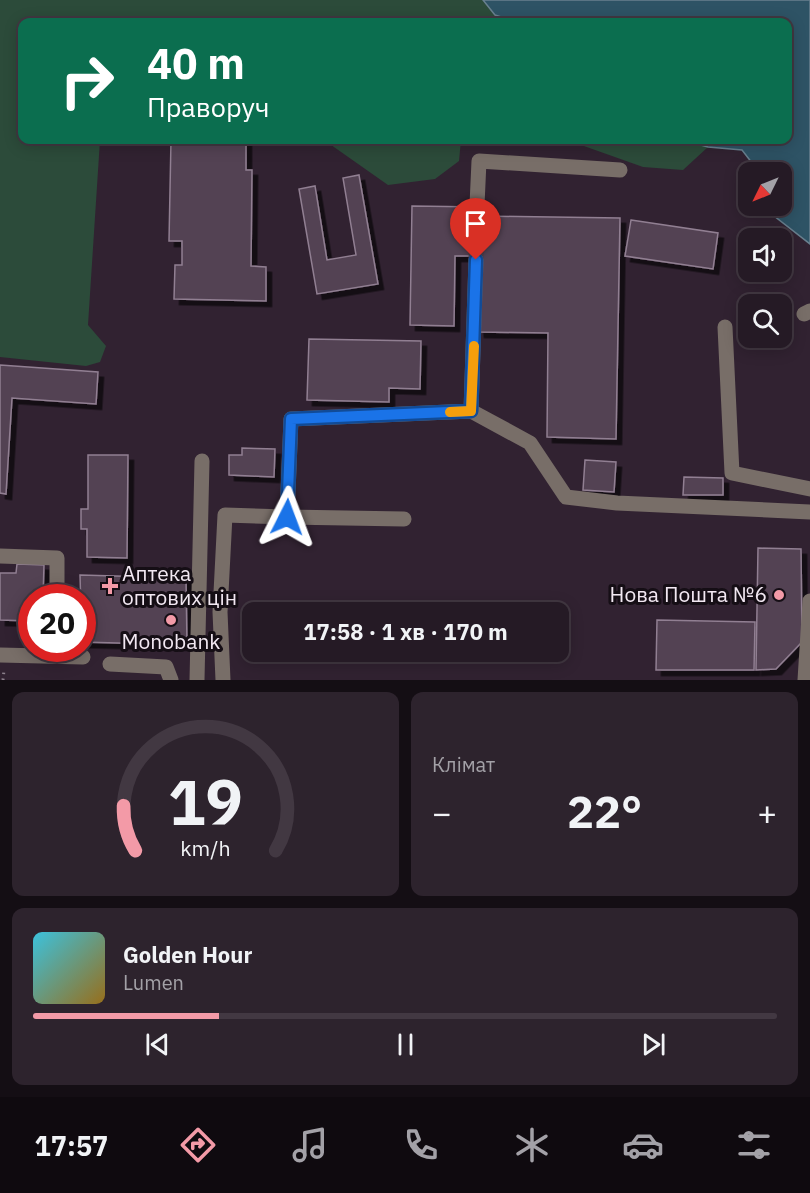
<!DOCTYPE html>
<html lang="uk">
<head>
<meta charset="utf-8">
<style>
  body { margin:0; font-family:"IBM Plex Sans",sans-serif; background:#2d232d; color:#f1f3f6; height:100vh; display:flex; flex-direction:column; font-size:22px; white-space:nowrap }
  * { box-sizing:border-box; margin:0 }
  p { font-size:20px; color:#a3a1a7 }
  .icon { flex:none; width:33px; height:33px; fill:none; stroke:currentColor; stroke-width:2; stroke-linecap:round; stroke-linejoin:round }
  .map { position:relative; height:680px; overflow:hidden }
  .details { display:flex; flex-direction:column; gap:12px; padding:12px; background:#140e14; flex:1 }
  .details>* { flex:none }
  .hud { position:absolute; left:18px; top:18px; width:774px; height:126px; border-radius:12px; box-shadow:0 3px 15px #0003,0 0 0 2px #423842; background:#0b6e4f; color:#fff; overflow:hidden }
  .needle { width:39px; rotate:227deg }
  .controls { position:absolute; left:738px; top:162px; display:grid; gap:12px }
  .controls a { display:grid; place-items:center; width:54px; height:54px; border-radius:12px; background:#251a25; box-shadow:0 3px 15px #0003,0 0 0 2px #423842; font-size:30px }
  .speed { position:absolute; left:18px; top:584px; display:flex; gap:12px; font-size:30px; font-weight:700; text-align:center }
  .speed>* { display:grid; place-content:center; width:78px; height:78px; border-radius:50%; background:#251a25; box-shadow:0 3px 15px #0003,0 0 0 2px #423842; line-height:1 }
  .speed .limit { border:9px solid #d22; background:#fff; color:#111 }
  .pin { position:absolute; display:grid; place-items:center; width:51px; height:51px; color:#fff; margin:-62px -26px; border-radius:50% 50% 50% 0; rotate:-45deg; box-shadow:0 0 6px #0007 }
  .pin .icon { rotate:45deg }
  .me { position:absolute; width:66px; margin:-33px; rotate:3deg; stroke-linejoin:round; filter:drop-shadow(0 0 4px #0008) }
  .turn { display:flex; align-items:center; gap:21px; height:126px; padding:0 30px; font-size:27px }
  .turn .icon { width:78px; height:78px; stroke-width:2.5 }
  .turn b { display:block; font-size:42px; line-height:51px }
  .big { font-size:45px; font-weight:800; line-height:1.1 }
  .details .card { flex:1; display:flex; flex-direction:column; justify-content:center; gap:9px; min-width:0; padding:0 21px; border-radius:12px; background:#2d232d }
  .details .dial { align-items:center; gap:0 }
  .dial svg { height:156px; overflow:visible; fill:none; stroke:#423842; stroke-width:7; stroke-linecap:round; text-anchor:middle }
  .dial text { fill:#f1f3f6; stroke:none }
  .song { display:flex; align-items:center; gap:18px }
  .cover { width:72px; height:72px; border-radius:9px; background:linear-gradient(135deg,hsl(190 70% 55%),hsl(40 70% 35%)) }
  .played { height:6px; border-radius:3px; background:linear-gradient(90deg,#f39aa7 25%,#423842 25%) }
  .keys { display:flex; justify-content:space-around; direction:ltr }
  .heat { display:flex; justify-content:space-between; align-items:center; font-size:33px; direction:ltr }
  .details .tiles { flex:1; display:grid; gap:12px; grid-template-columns:1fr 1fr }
  .card:last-child { grid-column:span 2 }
  .trip { position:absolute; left:242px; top:602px; width:327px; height:60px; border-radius:12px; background:#251a25; box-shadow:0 3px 15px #0003,0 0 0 2px #423842; font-weight:800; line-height:60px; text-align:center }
  .tab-bar { display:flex; height:96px; justify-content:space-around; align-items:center; background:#0f0a0f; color:#a3a1a7 }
  .tab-bar .icon { width:42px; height:42px }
  .tab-bar .current { color:#f39aa7 }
  .tab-bar b { font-size:27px; color:#f1f3f6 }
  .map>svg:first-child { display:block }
</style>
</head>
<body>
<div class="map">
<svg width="810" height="680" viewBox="0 0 810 680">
  <defs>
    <filter id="shadow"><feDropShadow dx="5.5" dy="5.5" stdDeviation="0" flood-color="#0009"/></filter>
  </defs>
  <rect width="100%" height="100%" fill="#312231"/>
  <!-- green -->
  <path fill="#2c4b3a" d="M 0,0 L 483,0 L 495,15 L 517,22 L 22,22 L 22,140 L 100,140 L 88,325 L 106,346 L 100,362 L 86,366 L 0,357 Z
    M 324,140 L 461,140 L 459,161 L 435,179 L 388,185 Z
    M 567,140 L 682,140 L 708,147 L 683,170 L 643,167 Z"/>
  <!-- water -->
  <path fill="#2e5365" stroke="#69808f" stroke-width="1.5" d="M 483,0 L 810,0 L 810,244 L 769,212 L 767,206 L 782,206 L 782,172 L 759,172 L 742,150 L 708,147 L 682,140 L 788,140 L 788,22 L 517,22 L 495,15 Z"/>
  <!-- building -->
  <path fill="#524253" stroke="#917f92" stroke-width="1.5" filter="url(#shadow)" d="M 171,140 L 246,140 L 246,170 L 252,170 L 251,266 L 266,267 L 266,301 L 174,299 L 175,265 L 182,265 L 182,241 L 169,241 Z
    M 359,175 L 378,284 L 317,294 L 299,189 L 315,186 L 327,260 L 356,255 L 343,178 Z
    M 412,206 L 480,207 L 480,216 L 620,218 L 616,439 L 547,437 L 548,333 L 479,332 L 470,256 L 455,256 L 454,326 L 410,325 Z
    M 631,220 L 718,233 L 713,269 L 625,256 Z
    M 309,339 L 421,341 L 420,389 L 389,388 L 389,402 L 307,400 Z
    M 0,365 L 98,372 L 96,404 L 12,398 L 6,494 L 0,493 Z
    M 242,448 L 275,449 L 274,477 L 229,475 L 229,455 L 242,455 Z
    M 88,455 L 128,455 L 127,558 L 87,557 L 87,529 L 81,529 L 81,509 L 88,509 Z
    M 585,460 L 616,462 L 614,492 L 583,490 Z
    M 684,477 L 723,478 L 723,495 L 683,495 Z
    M 758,548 L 801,549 L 802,642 L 776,669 L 756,670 Z
    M 17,564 L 44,565 L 43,597 L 32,597 L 32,621 L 0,620 L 0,573 L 16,573 Z
    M 80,575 L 186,578 L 187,645 L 82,642 Z
    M 657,620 L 755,622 L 754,670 L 656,670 Z"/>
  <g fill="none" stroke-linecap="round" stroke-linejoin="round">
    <!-- minor-tunnel -->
    <path stroke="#4e404e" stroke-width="15" stroke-dasharray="15 8" stroke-linecap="butt" d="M 476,260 L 477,205"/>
    <!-- path -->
    <path stroke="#8c808c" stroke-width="3" stroke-dasharray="1.5 4.5" stroke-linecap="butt" d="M 3,680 L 4,670"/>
    <!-- minor -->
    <path stroke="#786e68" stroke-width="15" d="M 477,205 L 479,161 L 620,170
      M 804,314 L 810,311
      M 725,327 L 732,473 L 810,489
      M 471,411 L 476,260
      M 404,519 L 287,517 L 291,419 L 471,411 L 530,443 L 566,497 L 617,503 L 810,512
      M 0,556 L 57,558 L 57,597
      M 0,655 L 83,657
      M 110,664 L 166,667 L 171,680
      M 197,680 L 202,461
      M 223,680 L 220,612 L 225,515 L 287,517
      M 805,680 L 810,601"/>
  </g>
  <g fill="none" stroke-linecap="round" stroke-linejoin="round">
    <!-- route casing -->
    <g stroke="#114b97" stroke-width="15">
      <path id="route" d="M 287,517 L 291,419 L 471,411 L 476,260"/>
    </g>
    <!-- route -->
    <use href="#route" stroke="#1a73e8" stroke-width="10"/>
    <!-- slow -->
    <path stroke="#f59e0b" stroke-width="10" d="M 450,412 L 471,411 L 474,346"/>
  </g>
  <!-- markers -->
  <g fill="#f39aa7" stroke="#150e15" stroke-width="2">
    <path d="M107 577h6v6h6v6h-6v6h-6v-6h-6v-6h6z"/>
    <circle cx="779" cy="595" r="6"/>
    <circle cx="171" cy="620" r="6"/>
  </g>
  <g text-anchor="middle" stroke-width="6" stroke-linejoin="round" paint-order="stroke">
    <!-- poi labels -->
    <g font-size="21" fill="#f2e8f2" stroke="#150e15" text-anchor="start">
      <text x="122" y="581">Аптека<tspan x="122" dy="24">оптових цін</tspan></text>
      <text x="767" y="602" text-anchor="end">Нова Пошта №6</text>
      <text x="171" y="649" text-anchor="middle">Monobank</text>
    </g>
  </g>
</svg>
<div class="controls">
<a><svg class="needle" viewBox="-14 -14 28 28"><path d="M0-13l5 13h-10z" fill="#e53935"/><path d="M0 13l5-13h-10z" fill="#a3a1a7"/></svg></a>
<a><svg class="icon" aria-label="sound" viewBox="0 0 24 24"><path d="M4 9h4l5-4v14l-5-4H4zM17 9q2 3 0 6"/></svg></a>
<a><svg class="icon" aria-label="search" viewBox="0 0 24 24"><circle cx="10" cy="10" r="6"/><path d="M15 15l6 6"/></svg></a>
</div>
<div class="speed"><div class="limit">20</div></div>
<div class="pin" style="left:476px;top:260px;background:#d93025"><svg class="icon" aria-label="arrive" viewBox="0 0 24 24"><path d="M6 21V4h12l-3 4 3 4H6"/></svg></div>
<svg class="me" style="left:287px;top:517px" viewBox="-20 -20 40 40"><path d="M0-17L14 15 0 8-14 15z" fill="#1a73e8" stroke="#fff" stroke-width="4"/></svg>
<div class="trip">17:58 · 1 хв · 170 m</div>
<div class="hud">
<div class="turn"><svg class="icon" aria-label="right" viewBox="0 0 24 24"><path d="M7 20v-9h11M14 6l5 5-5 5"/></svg><div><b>40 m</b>Праворуч</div></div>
</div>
</div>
<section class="details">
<div class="tiles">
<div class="card dial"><svg viewBox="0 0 100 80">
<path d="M14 69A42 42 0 1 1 86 69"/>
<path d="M14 69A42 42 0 0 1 8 46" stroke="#f39aa7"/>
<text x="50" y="56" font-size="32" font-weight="700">19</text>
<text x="50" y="72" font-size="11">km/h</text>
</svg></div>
<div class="card"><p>Клімат</p>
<div class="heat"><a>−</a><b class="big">22°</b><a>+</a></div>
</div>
<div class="card">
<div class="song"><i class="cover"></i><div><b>Golden Hour</b><p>Lumen</p></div></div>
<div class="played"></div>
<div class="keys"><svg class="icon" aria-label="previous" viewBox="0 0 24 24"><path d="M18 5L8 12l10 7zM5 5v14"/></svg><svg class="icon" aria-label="pause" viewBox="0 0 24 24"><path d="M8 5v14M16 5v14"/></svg><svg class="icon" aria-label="next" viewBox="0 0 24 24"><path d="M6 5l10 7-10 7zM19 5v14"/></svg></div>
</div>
</div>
</section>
<nav class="tab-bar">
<b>17:57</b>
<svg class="icon current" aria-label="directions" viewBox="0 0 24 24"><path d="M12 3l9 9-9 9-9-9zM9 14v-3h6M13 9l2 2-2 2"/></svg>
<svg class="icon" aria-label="music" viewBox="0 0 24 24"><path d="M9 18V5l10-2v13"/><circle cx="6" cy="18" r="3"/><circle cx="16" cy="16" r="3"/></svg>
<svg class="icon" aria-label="phone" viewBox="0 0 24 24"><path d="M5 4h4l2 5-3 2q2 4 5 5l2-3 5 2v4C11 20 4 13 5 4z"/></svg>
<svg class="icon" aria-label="climate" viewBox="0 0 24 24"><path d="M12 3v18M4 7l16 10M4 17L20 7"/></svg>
<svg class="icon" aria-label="car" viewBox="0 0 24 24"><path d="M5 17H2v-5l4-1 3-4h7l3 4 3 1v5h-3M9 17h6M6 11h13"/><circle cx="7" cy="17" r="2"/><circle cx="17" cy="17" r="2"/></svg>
<svg class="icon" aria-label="filters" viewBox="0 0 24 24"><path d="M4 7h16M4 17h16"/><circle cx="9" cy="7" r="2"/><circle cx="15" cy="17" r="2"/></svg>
</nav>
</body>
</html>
